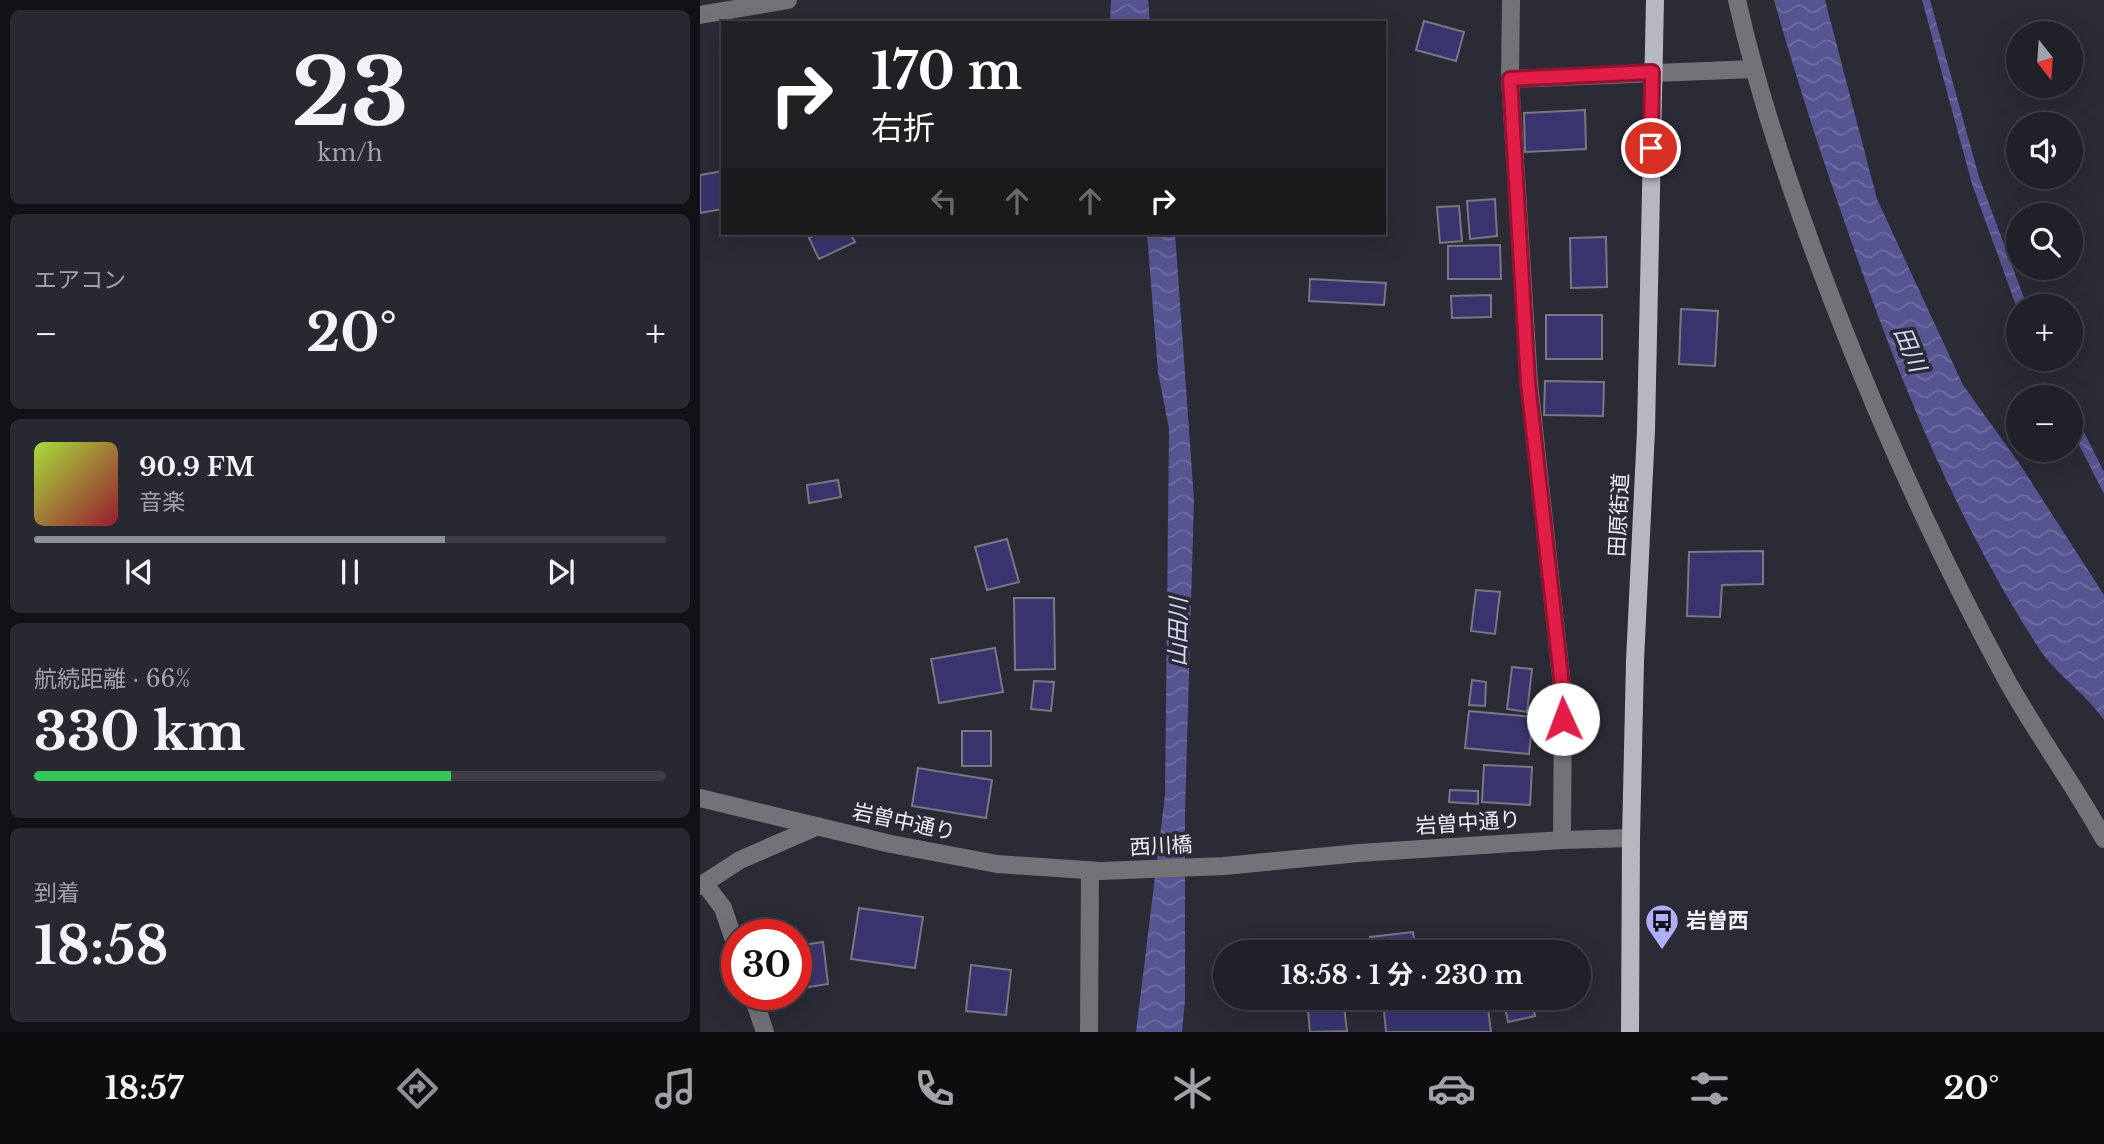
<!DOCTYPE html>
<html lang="ja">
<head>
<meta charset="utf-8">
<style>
  body { margin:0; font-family:"Libre Baskerville","Noto Sans JP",serif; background:#282830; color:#f1f3f6; height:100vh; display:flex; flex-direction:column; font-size:26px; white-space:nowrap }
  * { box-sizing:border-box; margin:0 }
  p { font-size:23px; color:#a2a3a8 }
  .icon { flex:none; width:38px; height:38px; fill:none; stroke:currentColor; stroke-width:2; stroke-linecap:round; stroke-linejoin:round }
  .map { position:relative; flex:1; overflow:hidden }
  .side { display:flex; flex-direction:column; gap:10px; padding:10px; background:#121216; width:700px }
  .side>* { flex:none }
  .banner { position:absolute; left:21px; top:21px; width:665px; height:214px; border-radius:0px; box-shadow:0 7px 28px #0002,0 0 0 2px #3d3e45; background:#202124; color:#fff; overflow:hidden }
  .needle { width:46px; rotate:163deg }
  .buttons { position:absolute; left:1306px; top:21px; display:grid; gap:14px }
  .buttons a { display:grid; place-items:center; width:77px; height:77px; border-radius:50%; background:#202028; box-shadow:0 7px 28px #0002,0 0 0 2px #3d3e45; font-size:35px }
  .speed { position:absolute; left:21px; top:919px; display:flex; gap:14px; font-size:35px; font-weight:700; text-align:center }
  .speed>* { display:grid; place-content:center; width:91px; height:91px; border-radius:50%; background:#202028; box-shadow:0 7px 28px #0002,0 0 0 2px #3d3e45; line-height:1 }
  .speed .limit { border:10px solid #d22; background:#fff; color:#111 }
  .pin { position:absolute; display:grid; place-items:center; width:60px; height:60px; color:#fff; margin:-30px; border:4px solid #fff; border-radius:50%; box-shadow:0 2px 7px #0007 }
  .me { position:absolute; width:77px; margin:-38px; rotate:358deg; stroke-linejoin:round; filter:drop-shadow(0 0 5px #0008) }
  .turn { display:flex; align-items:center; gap:24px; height:147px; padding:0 35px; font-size:32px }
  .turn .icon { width:91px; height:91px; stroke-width:2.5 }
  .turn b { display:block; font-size:49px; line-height:60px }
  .lanes { display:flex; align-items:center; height:66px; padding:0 35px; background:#0003; justify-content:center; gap:35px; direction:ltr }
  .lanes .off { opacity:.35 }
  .big { font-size:52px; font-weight:700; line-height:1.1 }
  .side .widget { flex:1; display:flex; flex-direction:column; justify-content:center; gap:10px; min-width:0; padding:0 24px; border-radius:10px; background:#282830 }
  .side .dial { align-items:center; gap:0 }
  .dial b { font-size:91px; line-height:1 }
  .song { display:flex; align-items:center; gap:21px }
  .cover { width:84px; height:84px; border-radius:10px; background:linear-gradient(135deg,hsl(80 70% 55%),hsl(350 70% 35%)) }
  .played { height:7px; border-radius:4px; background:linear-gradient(90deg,#8c9099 65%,#3d3e45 65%) }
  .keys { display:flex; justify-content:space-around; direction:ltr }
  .heat { display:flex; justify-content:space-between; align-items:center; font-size:38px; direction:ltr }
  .charge { height:10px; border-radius:5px; background:linear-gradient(90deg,#34c759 66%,#3d3e45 0) }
  .trip { position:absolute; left:513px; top:940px; width:378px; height:70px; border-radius:35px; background:#202028; box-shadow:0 7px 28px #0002,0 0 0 2px #3d3e45; font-weight:700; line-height:70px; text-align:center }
  .tab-bar { display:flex; height:112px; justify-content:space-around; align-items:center; background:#0d0d10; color:#a2a3a8 }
  .tab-bar .icon { width:49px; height:49px }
  .tab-bar .selected { color:#8c9099 }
  .tab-bar b { font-size:32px; color:#f1f3f6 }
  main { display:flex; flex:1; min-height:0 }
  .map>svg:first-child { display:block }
</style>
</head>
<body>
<main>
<section class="side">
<div class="widget dial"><b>23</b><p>km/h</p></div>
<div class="widget"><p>エアコン</p>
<div class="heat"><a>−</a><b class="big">20°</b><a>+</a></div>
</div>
<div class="widget">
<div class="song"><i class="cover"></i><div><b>90.9 FM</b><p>音楽</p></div></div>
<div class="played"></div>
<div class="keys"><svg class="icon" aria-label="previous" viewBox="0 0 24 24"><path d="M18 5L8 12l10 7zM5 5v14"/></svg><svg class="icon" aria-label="pause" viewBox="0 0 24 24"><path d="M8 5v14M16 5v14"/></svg><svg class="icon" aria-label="next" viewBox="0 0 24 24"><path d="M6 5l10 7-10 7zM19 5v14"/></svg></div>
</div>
<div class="widget"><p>航続距離 · 66%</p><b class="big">330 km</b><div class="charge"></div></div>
<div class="widget"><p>到着</p><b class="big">18:58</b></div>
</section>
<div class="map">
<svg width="1404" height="1032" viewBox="0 0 1404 1032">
  <defs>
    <pattern id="water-waves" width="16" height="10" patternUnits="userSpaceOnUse" patternTransform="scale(1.75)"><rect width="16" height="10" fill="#565491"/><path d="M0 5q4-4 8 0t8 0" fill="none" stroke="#6f6da1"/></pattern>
  </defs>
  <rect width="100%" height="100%" fill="#2b2b36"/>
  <!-- water -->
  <path fill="url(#water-waves)" d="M 411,0 L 448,0 L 450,23 L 410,23 Z
    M 1074,0 L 1125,0 L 1177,199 L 1263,385 L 1319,463 L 1404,595 L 1404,720 C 1386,694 1356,674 1340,650 C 1256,521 1198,377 1148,232 C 1121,155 1096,78 1074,0 Z
    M 1222,0 L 1230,0 L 1279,177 L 1327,306 L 1318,306 L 1318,311 L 1272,184 Z
    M 447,233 L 475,233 L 494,500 L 485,814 L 485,1000 L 482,1032 L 436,1032 L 465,795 L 469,429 L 458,372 Z
    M 1370,404 L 1404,472 L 1404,494 L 1370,427 Z"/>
  <!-- building -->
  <path fill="#39346e" stroke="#777884" stroke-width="2" d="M 724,21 L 764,32 L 756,61 L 716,50 Z
    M 885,110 L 886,149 L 825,152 L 824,113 Z
    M 23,171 L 23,209 L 0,213 L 0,175 Z
    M 795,199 L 797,236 L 770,239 L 767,201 Z
    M 759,206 L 762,241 L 740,243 L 737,207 Z
    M 120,233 L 150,233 L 155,242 L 119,259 L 109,238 Z
    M 906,237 L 907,287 L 871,288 L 870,238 Z
    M 800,245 L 801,279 L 748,279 L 748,246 Z
    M 610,279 L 686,283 L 684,305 L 609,301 Z
    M 791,295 L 791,317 L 752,318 L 751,296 Z
    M 981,309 L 1018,311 L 1015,366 L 979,364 Z
    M 846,315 L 902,315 L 902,359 L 846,359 Z
    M 845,381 L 904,382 L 903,416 L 844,415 Z
    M 138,480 L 141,497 L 109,503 L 107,485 Z
    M 307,539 L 319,582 L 287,590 L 275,547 Z
    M 1063,551 L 1063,584 L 1022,585 L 1020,617 L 987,616 L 989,552 Z
    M 776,590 L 800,592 L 795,634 L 771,631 Z
    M 314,598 L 354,598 L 355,669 L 315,670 Z
    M 295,648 L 303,692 L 239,703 L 231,659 Z
    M 812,667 L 832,669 L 827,712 L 807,709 Z
    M 772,680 L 786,682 L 785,706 L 769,705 Z
    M 334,681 L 354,682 L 351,711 L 331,709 Z
    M 769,711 L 833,717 L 829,754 L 765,748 Z
    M 262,731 L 291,731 L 291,766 L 262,766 Z
    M 784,765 L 832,767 L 830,805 L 782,802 Z
    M 218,768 L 292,780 L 286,818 L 212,806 Z
    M 750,790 L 778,791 L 778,804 L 749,802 Z
    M 159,908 L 223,917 L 215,968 L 151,959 Z
    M 713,932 L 716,952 L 672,952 L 670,937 Z
    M 123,942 L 128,984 L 96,989 L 96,946 Z
    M 833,944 L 833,952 L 814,952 L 813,945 Z
    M 271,965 L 311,970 L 306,1015 L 266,1011 Z
    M 607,998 L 643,998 L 647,1031 L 610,1032 Z
    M 831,998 L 835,1016 L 808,1022 L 804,1003 Z
    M 787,1000 L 791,1032 L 686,1032 L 684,1011 Z"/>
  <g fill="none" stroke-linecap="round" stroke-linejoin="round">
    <!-- minor -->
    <path stroke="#727277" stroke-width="18" d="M 811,0 L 810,79 L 829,383 L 863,695 L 862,840
      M 1037,0 C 1060,102 1094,200 1131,297 C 1181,427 1238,554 1305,677 C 1335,732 1373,783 1404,839
      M 0,15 L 88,0
      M 810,79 L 1053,69
      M 0,798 L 191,844 L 297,864 L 401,871 L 524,866 L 659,853 L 862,840 L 931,838
      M 4,883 L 23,908 L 37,949
      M 0,886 L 40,860 L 118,826
      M 52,994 L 65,1032
      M 389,1032 L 390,870"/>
    <!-- major -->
    <path stroke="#b7b7c2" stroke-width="18" d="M 930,1032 L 931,838 L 935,661 L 946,430 L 955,0"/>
  </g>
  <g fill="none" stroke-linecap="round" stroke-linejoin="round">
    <!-- route casing -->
    <g stroke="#92132f" stroke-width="18">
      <path id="route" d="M 863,719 L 863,695 L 828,383 L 810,79 L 952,72 L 951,148"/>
    </g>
    <!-- route -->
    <use href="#route" stroke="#e11d48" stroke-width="12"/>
  </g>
  <!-- icons -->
  <defs>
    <g id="bus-pin" transform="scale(1.75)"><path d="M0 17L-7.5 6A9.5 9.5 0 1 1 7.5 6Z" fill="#afaefa" stroke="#2b2b36"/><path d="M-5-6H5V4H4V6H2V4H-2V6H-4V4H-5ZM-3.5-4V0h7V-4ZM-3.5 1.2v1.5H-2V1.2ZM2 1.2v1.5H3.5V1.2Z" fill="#111"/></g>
  </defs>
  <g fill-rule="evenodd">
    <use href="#bus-pin" x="962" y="921"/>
  </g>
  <g text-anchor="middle" stroke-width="7" stroke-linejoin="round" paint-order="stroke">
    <!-- street labels -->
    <g font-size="21" fill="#efeff6" stroke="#2b2b36">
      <text transform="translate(919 515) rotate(-87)" y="7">田原街道</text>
      <text transform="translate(204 822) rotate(12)" y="7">岩曽中通り</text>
      <text transform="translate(768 823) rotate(-4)" y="7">岩曽中通り</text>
      <text transform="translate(461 846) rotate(-3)" y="7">西川橋</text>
    </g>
    <!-- poi labels -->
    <g font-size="21" font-weight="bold" fill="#efeff6" stroke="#2b2b36" text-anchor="start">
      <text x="986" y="928">岩曽西</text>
    </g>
    <!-- water labels -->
    <g font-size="23" font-style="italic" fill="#d6d8fd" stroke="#2b2b36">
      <text transform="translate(1210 349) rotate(67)" y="8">田川</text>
      <text transform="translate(478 632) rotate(-89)" y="8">山田川</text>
    </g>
  </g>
</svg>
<div class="buttons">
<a><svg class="needle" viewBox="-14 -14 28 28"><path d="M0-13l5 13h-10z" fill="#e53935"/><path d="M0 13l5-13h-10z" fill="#a2a3a8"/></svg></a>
<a><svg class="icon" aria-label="sound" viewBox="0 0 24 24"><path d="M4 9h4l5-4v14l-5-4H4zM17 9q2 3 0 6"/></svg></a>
<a><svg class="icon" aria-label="search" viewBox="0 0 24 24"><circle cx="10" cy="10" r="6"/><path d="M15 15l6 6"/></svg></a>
<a>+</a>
<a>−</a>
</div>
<div class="speed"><div class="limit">30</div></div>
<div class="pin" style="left:951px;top:148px;background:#d93025"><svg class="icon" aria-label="arrive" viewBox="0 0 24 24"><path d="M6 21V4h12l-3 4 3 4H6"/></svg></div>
<svg class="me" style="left:863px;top:719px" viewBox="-20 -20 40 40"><circle r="19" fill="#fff"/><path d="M0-13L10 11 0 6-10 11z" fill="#e11d48"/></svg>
<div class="trip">18:58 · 1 分 · 230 m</div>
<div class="banner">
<div class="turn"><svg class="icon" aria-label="right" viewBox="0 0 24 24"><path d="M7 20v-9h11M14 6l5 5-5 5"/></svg><div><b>170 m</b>右折</div></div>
<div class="lanes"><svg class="icon off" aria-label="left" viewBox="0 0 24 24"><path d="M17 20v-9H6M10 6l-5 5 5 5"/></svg><svg class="icon off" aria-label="ahead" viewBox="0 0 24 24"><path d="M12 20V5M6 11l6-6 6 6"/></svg><svg class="icon off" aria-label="ahead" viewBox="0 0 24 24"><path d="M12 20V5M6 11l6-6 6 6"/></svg><svg class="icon" aria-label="right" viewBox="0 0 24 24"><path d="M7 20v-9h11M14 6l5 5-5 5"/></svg></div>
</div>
</div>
</main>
<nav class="tab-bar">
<b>18:57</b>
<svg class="icon selected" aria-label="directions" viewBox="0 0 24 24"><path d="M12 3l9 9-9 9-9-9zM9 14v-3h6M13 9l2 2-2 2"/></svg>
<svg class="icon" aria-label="music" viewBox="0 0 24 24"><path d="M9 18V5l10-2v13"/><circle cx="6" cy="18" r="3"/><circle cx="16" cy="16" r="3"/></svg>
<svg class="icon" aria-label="phone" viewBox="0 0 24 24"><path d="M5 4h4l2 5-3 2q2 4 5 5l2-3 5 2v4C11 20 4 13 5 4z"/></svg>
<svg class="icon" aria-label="climate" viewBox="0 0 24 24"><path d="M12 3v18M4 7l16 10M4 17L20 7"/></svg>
<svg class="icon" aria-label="car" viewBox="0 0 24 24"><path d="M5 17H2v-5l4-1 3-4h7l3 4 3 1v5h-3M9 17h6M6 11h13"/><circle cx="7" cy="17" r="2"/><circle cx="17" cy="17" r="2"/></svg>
<svg class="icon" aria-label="filters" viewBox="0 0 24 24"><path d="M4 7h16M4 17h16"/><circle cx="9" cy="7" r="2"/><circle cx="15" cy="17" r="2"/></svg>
<b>20°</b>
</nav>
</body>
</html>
